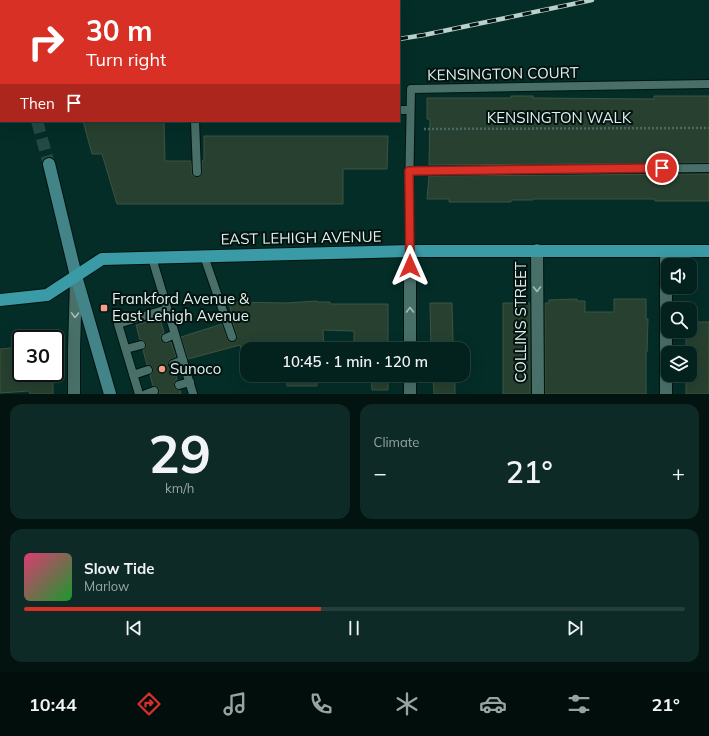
<!DOCTYPE html>
<html lang="en">
<head>
<meta charset="utf-8">
<style>
  body { margin:0; font-family:Mulish,sans-serif; background:#0d2a27; color:#f1f3f6; height:100vh; display:flex; flex-direction:column; font-size:15px; white-space:nowrap }
  * { box-sizing:border-box; margin:0 }
  p { font-size:13px; color:#97a4a4 }
  .icon { flex:none; width:22px; height:22px; fill:none; stroke:currentColor; stroke-width:2; stroke-linecap:round; stroke-linejoin:round }
  .map { position:relative; height:394px; overflow:hidden }
  .side { display:flex; flex-direction:column; gap:10px; padding:10px; background:#021310; flex:1 }
  .side>* { flex:none }
  .guide { position:absolute; left:0px; top:0px; width:400px; height:122px; box-shadow:0 4px 16px #0002,0 0 0 1px #243f3c; background:#d93025; color:#fff; overflow:hidden }
  .buttons { position:absolute; left:661px; top:258px; display:grid; gap:8px }
  .buttons a { display:grid; place-items:center; width:36px; height:36px; border-radius:8px; background:#03221e; box-shadow:0 4px 16px #0002,0 0 0 1px #243f3c; font-size:20px }
  .speed { position:absolute; left:12px; top:330px; display:flex; gap:8px; font-size:20px; font-weight:700; text-align:center }
  .speed>* { display:grid; place-content:center; width:52px; height:52px; border-radius:50%; background:#03221e; box-shadow:0 4px 16px #0002,0 0 0 1px #243f3c; line-height:1 }
  .speed .limit { border:2px solid #111; border-radius:6px; background:#fff; color:#111 }
  .pin { position:absolute; display:grid; place-items:center; width:34px; height:34px; color:#fff; margin:-17px; border:2px solid #fff; border-radius:50%; box-shadow:0 1px 4px #0007 }
  .me { position:absolute; width:44px; margin:-22px; rotate:0deg; stroke-linejoin:round; filter:drop-shadow(0 0 3px #0008) }
  .turn { display:flex; align-items:center; gap:14px; height:84px; padding:0 20px; font-size:18px }
  .turn .icon { width:52px; height:52px; stroke-width:2.5 }
  .turn b { display:block; font-size:28px; line-height:34px }
  .then { display:flex; align-items:center; height:38px; padding:0 20px; background:#0003; gap:8px; font-size:15px }
  .big { font-size:30px; font-weight:600; line-height:1.1 }
  .side .tile { flex:1; display:flex; flex-direction:column; justify-content:center; gap:6px; min-width:0; padding:0 14px; border-radius:12px; background:#0d2a27 }
  .side .dial { align-items:center; gap:0 }
  .dial b { font-size:52px; line-height:1 }
  .song { display:flex; align-items:center; gap:12px }
  .cover { width:48px; height:48px; border-radius:6px; background:linear-gradient(135deg,hsl(340 70% 55%),hsl(130 70% 35%)) }
  .played { height:4px; border-radius:2px; background:linear-gradient(90deg,#d93025 45%,#243f3c 45%) }
  .keys { display:flex; justify-content:space-around; direction:ltr }
  .heat { display:flex; justify-content:space-between; align-items:center; font-size:22px; direction:ltr }
  .side .tiles { flex:1; display:grid; gap:10px; grid-template-columns:1fr 1fr }
  .tile:last-child { grid-column:span 2 }
  .trip { position:absolute; left:240px; top:342px; width:230px; height:40px; border-radius:12px; background:#03221e; box-shadow:0 4px 16px #0002,0 0 0 1px #243f3c; font-weight:600; line-height:40px; text-align:center }
  .tab-bar { display:flex; height:64px; justify-content:space-around; align-items:center; background:#010e0c; color:#97a4a4 }
  .tab-bar .icon { width:28px; height:28px }
  .tab-bar .selected { color:#d93025 }
  .tab-bar b { font-size:18px; color:#f1f3f6 }
  .map>svg:first-child { display:block }
</style>
</head>
<body>
<div class="map">
<svg width="709" height="394" viewBox="0 0 709 394">
  <rect width="100%" height="100%" fill="#042d28"/>
  <!-- building -->
  <path fill="#27402f" stroke="#3b5543" d="M 511,96 L 533,96 L 533,98 L 654,99 L 654,96 L 709,96 L 709,163 L 429,165 L 430,119 L 427,119 L 427,98 L 511,98 Z
    M 83,121 L 164,121 L 165,161 L 191,161 L 192,175 L 197,177 L 200,176 L 202,172 L 202,161 L 204,160 L 204,136 L 388,136 L 387,169 L 343,169 L 343,204 L 117,204 L 102,154 L 92,154 Z
    M 709,174 L 709,201 L 655,201 L 655,199 L 533,199 L 533,200 L 511,200 L 511,202 L 449,202 L 449,199 L 427,199 L 429,176 Z
    M 577,299 L 577,301 L 585,301 L 585,312 L 614,312 L 614,299 L 646,299 L 646,319 L 648,319 L 647,352 L 646,352 L 646,394 L 545,394 L 545,303 L 549,303 L 549,300 Z
    M 317,301 L 317,302 L 330,302 L 330,304 L 388,304 L 388,349 L 354,349 L 354,331 L 323,330 L 324,349 L 247,349 L 247,370 L 240,345 L 188,359 L 181,337 L 222,324 L 228,341 L 233,342 L 236,340 L 237,336 L 232,320 L 233,319 L 229,302 L 286,303 Z
    M 430,303 L 452,303 L 453,342 L 456,342 L 456,349 L 431,349 Z
    M 503,303 L 530,303 L 530,394 L 503,394 Z
    M 160,318 L 164,333 L 161,335 L 161,340 L 165,343 L 171,342 L 176,357 L 169,360 L 168,366 L 170,369 L 175,369 L 177,380 L 175,381 L 174,386 L 175,389 L 180,390 L 181,394 L 159,394 L 159,389 L 157,387 L 153,386 L 150,375 L 152,373 L 153,369 L 151,366 L 147,365 L 143,350 L 146,347 L 146,343 L 143,340 L 140,340 L 136,325 Z
    M 690,322 L 709,322 L 709,394 L 686,394 L 686,375 L 690,375 L 690,353 L 686,353 L 686,331 L 690,331 Z
    M 21,347 L 21,373 L 53,373 L 53,394 L 30,394 L 29,391 L 0,393 L 0,349 Z
    M 248,375 L 317,375 L 317,386 L 287,386 L 287,375 L 249,377 Z
    M 371,375 L 388,375 L 388,390 L 372,390 Z
    M 433,375 L 455,375 L 455,394 L 434,394 Z"/>
  <g fill="none" stroke-linecap="round" stroke-linejoin="round">
    <!-- secondary-tunnel -->
    <path stroke="#254a46" stroke-width="12" stroke-dasharray="12 6" stroke-linecap="butt" d="M 37,121 L 49,164"/>
    <!-- lane casing -->
    <g stroke="#001411" stroke-width="10">
      <path id="lane" d="M 399,110 L 410,110
        M 195,121 L 197,172
        M 409,171 L 709,168
        M 410,251 L 409,194 L 411,89 L 709,84
        M 204,256 L 232,337
        M 152,258 L 193,394
        M 166,338 L 175,334
        M 126,349 L 141,345
        M 173,364 L 183,360
        M 133,375 L 148,370
        M 179,385 L 190,382
        M 139,394 L 118,324 L 167,309
        M 146,394 L 154,391"/>
    </g>
    <!-- street casing -->
    <g stroke="#001411" stroke-width="14">
      <path id="street" d="M 537,250 L 538,394
        M 410,251 L 410,349
        M 666,251 L 666,394
        M 410,375 L 410,394
        M 74,394 L 74,349 L 76,281"/>
    </g>
    <!-- secondary casing -->
    <g stroke="#001411" stroke-width="14">
      <path id="secondary" d="M 3,0 L 3,1
        M 49,164 L 76,276 L 110,394"/>
    </g>
    <!-- primary casing -->
    <g stroke="#001411" stroke-width="14">
      <path id="primary" d="M 0,300 L 47,295 L 102,259 L 410,251 L 709,251"/>
    </g>
    <!-- path -->
    <path stroke="#486a66" stroke-width="2.5" stroke-dasharray="2 2" stroke-linecap="butt" d="M 424,129 L 709,128"/>
    <!-- lane -->
    <use href="#lane" stroke="#496f69" stroke-width="8"/>
    <!-- street -->
    <use href="#street" stroke="#496f69" stroke-width="12"/>
    <!-- secondary -->
    <use href="#secondary" stroke="#428487" stroke-width="12"/>
    <!-- primary -->
    <use href="#primary" stroke="#3a9aa5" stroke-width="12"/>
    <!-- rail casing -->
    <g stroke="#b9d1cd" stroke-width="4.5">
      <path id="rail" d="M 256,1 L 260,0
        M 399,39 L 424,35 L 592,0
        M 0,49 L 1,49
        M 0,91 L 1,91"/>
    </g>
    <!-- rail -->
    <use href="#rail" stroke="#041210" stroke-width="3" stroke-dasharray="9" stroke-linecap="butt"/>
  </g>
  <!-- one-way arrows -->
  <defs><path id="oneway-chevron" d="M-2-3.5L2.5 0L-2 3.5" fill="none" stroke-width="1.6" stroke-linecap="round" stroke-linejoin="round"/></defs>
  <g stroke="#a2bdb8">
    <use href="#oneway-chevron" transform="translate(537 289) rotate(90)"/>
    <use href="#oneway-chevron" transform="translate(410 310) rotate(-90)"/>
    <use href="#oneway-chevron" transform="translate(75 315) rotate(92)"/>
  </g>
  <g fill="none" stroke-linecap="round" stroke-linejoin="round">
    <!-- route casing -->
    <g stroke="#8d1f18" stroke-width="10">
      <path id="route" d="M 410,266 L 409,171 L 662,168"/>
    </g>
    <!-- route -->
    <use href="#route" stroke="#d93025" stroke-width="7"/>
  </g>
  <!-- markers -->
  <g fill="#f49e86" stroke="#041210" stroke-width="1.5">
    <rect x="100" y="304" width="8" height="8" rx="2"/>
    <circle cx="162" cy="369" r="4"/>
  </g>
  <g text-anchor="middle" stroke-width="4" stroke-linejoin="round" paint-order="stroke">
    <!-- street labels -->
    <g font-size="15" fill="#ddf1ed" stroke="#041210">
      <text transform="translate(503 74) rotate(-1)" y="5">KENSINGTON COURT</text>
      <text x="559" y="123">KENSINGTON WALK</text>
      <text transform="translate(301 238) rotate(-1)" y="5">EAST LEHIGH AVENUE</text>
      <text transform="translate(521 322) rotate(-90)" y="5">COLLINS STREET</text>
    </g>
    <!-- poi labels -->
    <g font-size="15" fill="#ddf1ed" stroke="#041210" text-anchor="start">
      <text x="112" y="304">Frankford Avenue &amp;<tspan x="112" dy="17">East Lehigh Avenue</tspan></text>
      <text x="170" y="374">Sunoco</text>
    </g>
  </g>
</svg>
<div class="buttons">
<a><svg class="icon" aria-label="sound" viewBox="0 0 24 24"><path d="M4 9h4l5-4v14l-5-4H4zM17 9q2 3 0 6"/></svg></a>
<a><svg class="icon" aria-label="search" viewBox="0 0 24 24"><circle cx="10" cy="10" r="6"/><path d="M15 15l6 6"/></svg></a>
<a><svg class="icon" aria-label="layers" viewBox="0 0 24 24"><path d="M12 4l9 5-9 5-9-5zM3 14l9 5 9-5"/></svg></a>
</div>
<div class="speed"><div class="limit">30</div></div>
<div class="pin" style="left:662px;top:168px;background:#d93025"><svg class="icon" aria-label="arrive" viewBox="0 0 24 24"><path d="M6 21V4h12l-3 4 3 4H6"/></svg></div>
<svg class="me" style="left:410px;top:266px" viewBox="-20 -20 40 40"><path d="M0-17L14 15 0 8-14 15z" fill="#d93025" stroke="#fff" stroke-width="4"/></svg>
<div class="trip">10:45 · 1 min · 120 m</div>
<div class="guide">
<div class="turn"><svg class="icon" aria-label="right" viewBox="0 0 24 24"><path d="M7 20v-9h11M14 6l5 5-5 5"/></svg><div><b>30 m</b>Turn right</div></div>
<div class="then">Then<svg class="icon" aria-label="arrive" viewBox="0 0 24 24"><path d="M6 21V4h12l-3 4 3 4H6"/></svg></div>
</div>
</div>
<section class="side">
<div class="tiles">
<div class="tile dial"><b>29</b><p>km/h</p></div>
<div class="tile"><p>Climate</p>
<div class="heat"><a>−</a><b class="big">21°</b><a>+</a></div>
</div>
<div class="tile">
<div class="song"><i class="cover"></i><div><b>Slow Tide</b><p>Marlow</p></div></div>
<div class="played"></div>
<div class="keys"><svg class="icon" aria-label="previous" viewBox="0 0 24 24"><path d="M18 5L8 12l10 7zM5 5v14"/></svg><svg class="icon" aria-label="pause" viewBox="0 0 24 24"><path d="M8 5v14M16 5v14"/></svg><svg class="icon" aria-label="next" viewBox="0 0 24 24"><path d="M6 5l10 7-10 7zM19 5v14"/></svg></div>
</div>
</div>
</section>
<nav class="tab-bar">
<b>10:44</b>
<svg class="icon selected" aria-label="directions" viewBox="0 0 24 24"><path d="M12 3l9 9-9 9-9-9zM9 14v-3h6M13 9l2 2-2 2"/></svg>
<svg class="icon" aria-label="music" viewBox="0 0 24 24"><path d="M9 18V5l10-2v13"/><circle cx="6" cy="18" r="3"/><circle cx="16" cy="16" r="3"/></svg>
<svg class="icon" aria-label="phone" viewBox="0 0 24 24"><path d="M5 4h4l2 5-3 2q2 4 5 5l2-3 5 2v4C11 20 4 13 5 4z"/></svg>
<svg class="icon" aria-label="climate" viewBox="0 0 24 24"><path d="M12 3v18M4 7l16 10M4 17L20 7"/></svg>
<svg class="icon" aria-label="car" viewBox="0 0 24 24"><path d="M5 17H2v-5l4-1 3-4h7l3 4 3 1v5h-3M9 17h6M6 11h13"/><circle cx="7" cy="17" r="2"/><circle cx="17" cy="17" r="2"/></svg>
<svg class="icon" aria-label="filters" viewBox="0 0 24 24"><path d="M4 7h16M4 17h16"/><circle cx="9" cy="7" r="2"/><circle cx="15" cy="17" r="2"/></svg>
<b>21°</b>
</nav>
</body>
</html>
